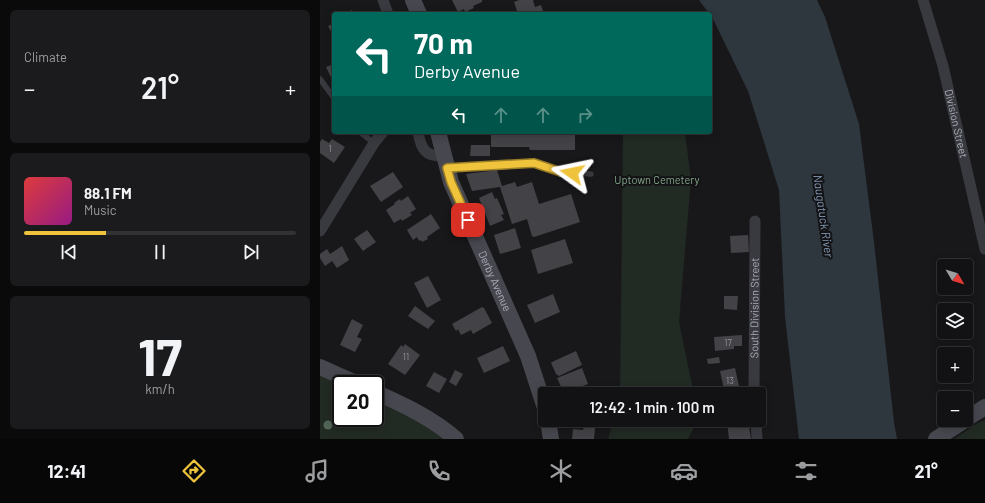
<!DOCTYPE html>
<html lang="en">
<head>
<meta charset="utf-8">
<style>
  body { margin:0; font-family:Barlow,sans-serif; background:#1b1b1d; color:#f1f3f6; height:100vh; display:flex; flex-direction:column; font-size:15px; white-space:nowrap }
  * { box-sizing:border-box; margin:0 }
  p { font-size:13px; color:#9c9ea0 }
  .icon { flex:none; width:22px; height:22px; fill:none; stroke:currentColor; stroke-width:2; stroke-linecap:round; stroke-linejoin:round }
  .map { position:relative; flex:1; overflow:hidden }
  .side { display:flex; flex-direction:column; gap:10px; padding:10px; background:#0a0a0b; width:320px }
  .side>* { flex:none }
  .guide { position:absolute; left:12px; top:12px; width:380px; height:122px; border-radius:4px; box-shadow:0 2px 10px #0003,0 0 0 1px #313234; background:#00695c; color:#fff; overflow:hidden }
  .needle { width:26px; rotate:128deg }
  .fabs { position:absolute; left:617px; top:259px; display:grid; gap:8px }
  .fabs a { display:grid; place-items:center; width:36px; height:36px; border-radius:4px; background:#121214; box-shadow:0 2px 10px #0003,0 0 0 1px #313234; font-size:20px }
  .speed { position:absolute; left:12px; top:375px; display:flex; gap:8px; font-size:20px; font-weight:700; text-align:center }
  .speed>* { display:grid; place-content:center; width:52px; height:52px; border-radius:50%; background:#121214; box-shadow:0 2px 10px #0003,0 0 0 1px #313234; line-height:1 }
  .speed .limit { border:2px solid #111; border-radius:6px; background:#fff; color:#111 }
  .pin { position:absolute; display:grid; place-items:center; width:34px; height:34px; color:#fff; margin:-17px; border-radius:8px; box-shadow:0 2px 6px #0006 }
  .me { position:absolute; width:44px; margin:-22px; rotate:282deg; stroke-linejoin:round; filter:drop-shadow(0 0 3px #0008) }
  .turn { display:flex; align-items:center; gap:14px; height:84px; padding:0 16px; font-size:18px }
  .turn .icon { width:52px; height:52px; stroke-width:2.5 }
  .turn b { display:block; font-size:28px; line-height:34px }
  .lanes { display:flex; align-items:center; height:38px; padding:0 16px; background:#0003; justify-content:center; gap:20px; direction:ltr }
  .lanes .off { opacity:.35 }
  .big { font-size:30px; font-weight:600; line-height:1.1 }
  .side .card { flex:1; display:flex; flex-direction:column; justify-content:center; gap:6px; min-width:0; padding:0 14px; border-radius:6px; background:#1b1b1d }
  .side .dial { align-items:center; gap:0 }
  .dial b { font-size:52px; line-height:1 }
  .song { display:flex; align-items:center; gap:12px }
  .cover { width:48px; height:48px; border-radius:6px; background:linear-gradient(135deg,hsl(0 70% 55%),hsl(310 70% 35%)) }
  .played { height:4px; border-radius:2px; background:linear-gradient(90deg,#efc33c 30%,#313234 30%) }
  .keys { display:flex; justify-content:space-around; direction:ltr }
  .heat { display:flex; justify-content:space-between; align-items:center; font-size:22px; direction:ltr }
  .trip { position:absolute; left:218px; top:387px; width:228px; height:40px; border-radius:4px; background:#121214; box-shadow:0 2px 10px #0003,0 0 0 1px #313234; font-weight:600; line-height:40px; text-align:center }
  .tab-bar { display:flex; height:64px; justify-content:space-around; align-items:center; background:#070708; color:#9c9ea0 }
  .tab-bar .icon { width:28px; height:28px }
  .tab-bar .active { color:#efc33c }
  .tab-bar b { font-size:18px; color:#f1f3f6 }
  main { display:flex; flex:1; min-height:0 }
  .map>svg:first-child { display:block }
</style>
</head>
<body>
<main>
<section class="side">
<div class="card"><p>Climate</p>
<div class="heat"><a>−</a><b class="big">21°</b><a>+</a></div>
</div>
<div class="card">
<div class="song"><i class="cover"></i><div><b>88.1 FM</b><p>Music</p></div></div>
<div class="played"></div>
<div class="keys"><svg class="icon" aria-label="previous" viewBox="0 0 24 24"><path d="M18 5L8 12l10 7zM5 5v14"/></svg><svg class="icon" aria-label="pause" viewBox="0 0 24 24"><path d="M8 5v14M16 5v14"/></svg><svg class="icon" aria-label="next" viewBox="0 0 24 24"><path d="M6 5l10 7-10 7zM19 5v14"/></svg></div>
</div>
<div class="card dial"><b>17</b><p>km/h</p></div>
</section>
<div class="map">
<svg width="665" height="439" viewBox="0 0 665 439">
  <rect width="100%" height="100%" fill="#18181a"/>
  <!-- green -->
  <path fill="#222a24" d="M 303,132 L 365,133 L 371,179 L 359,322 L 374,394 L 300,394 Z
    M 0,374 L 21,384 L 21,418 L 55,418 L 55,400 L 102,423 L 125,439 L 0,439 Z
    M 294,420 L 378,420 L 368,439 L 288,439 Z
    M 665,420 L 665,439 L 634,439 L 658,423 Z"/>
  <!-- water -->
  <path fill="#2e363e" d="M 379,0 L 497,0 L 505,17 L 539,124 L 554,242 L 574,422 L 577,439 L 479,439 L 465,317 L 459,190 L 428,91 L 393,19 Z"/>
  <!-- building -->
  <path fill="#434347" d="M 132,0 L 162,0 L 162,2 L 153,6 L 154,8 L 145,12 L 144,9 L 138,12 Z
    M 199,0 L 213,0 L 215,7 L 221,5 L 224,14 L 214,14 L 213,11 L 206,14 L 198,14 L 194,2 Z
    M 32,10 L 34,14 L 18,14 L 23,11 L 24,14 Z
    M 14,23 L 14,37 L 8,26 Z
    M 14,64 L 14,84 L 6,67 Z
    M 171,132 L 255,132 L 255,150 L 210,150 L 209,147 L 171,147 Z
    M 2,139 L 9,143 L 12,139 L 25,147 L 14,163 L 0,153 L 0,142 Z
    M 151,145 L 170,145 L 170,156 L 150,156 Z
    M 177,170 L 182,186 L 195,182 L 197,187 L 212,182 L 219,204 L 251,194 L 260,222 L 214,237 L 212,236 L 207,219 L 192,224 L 180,187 L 152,191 L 146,174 Z
    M 73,172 L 83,187 L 61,202 L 50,186 Z
    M 172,192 L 175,199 L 177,198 L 184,214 L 181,215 L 184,220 L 170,226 L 159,198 Z
    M 88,196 L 96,209 L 90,213 L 92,215 L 82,221 L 81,219 L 74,223 L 66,210 L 75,204 L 74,203 L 80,199 L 81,201 Z
    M 111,214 L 120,228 L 107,237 L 108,239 L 102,242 L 101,240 L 99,241 L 97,237 L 93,240 L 87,230 Z
    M 195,228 L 201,248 L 180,254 L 174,235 Z
    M 47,230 L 56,242 L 43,251 L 34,239 Z
    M 428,235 L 429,252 L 411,253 L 410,236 Z
    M 245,239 L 253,263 L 218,274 L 211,250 Z
    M 22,246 L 29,260 L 17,268 L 12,261 L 5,266 L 0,258 L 0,254 L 7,249 L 10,254 Z
    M 108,276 L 121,300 L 107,308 L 94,283 Z
    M 233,294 L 240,312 L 215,323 L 207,305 Z
    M 404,296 L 418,296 L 417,310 L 404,309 Z
    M 95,306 L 115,321 L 108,329 L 88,316 Z
    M 162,307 L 164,308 L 172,323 L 153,334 L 151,330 L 141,335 L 138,329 L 136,331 L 132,324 Z
    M 32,319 L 43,325 L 37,337 L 42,339 L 35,352 L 20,345 Z
    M 422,335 L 422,346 L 414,346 L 414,349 L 395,351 L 394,337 Z
    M 85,344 L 100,355 L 85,375 L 68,364 L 81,345 L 83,347 Z
    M 183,346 L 190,361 L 164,373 L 157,358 Z
    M 256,351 L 262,365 L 239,376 L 236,374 L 231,363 L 232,362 Z
    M 399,357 L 400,363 L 388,364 L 387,359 Z
    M 262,368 L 268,384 L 244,393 L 237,378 Z
    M 415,368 L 420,391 L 405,394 L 400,371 Z
    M 135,370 L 143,374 L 136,386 L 129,382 Z
    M 114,372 L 127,379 L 119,393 L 106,386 Z
    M 404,420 L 411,420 L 411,422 L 428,420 L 431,439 L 409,439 L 407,422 L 404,423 Z
    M 264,427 L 275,428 L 274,439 L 252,439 L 253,429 L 263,430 Z"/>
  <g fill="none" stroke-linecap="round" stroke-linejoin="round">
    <!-- service -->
    <path stroke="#393a3f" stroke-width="5.5" d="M 0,79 L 14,98
      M 40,132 L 54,143
      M 129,168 L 214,163 L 241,172 L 271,174"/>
    <!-- minor -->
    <g stroke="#393a3f" stroke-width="11">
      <path d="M 63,0 L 68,14"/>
      <path id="s1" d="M 603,0 L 623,66 L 665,249"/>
      <path d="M 98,132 C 101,149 105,157 124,156"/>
      <path d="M 0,231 L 54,143 L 63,132"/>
      <path id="s2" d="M 434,394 L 435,221"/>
      <path d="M 436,420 L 437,439"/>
    </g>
    <!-- secondary -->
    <g stroke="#47484f" stroke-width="16">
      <path d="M 93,0 L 99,14"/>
      <path id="s3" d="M 118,132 L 131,182 L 208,356 L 225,408"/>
      <path d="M 0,367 L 38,384"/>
      <path d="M 55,392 C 84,405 112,418 136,439"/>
      <path d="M 646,419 L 665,407"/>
      <path d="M 228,420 L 231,439"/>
      <path d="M 616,439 L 645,420"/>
    </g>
  </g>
  <!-- trees -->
  <circle fill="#526556" cx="8" cy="425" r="4.5"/>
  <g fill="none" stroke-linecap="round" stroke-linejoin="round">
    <!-- route casing -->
    <g stroke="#9b7f27" stroke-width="10">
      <path id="route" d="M 148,220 L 131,182 L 127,168 L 214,163 L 241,172 L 252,173"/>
    </g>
    <!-- route -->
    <use href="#route" stroke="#efc33c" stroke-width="7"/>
  </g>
  <g text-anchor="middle" stroke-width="4" stroke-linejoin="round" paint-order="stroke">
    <!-- number labels -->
    <g font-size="9" fill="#91939d">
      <text x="10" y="152">1</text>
      <text x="408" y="346">17</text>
      <text x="86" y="360">11</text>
      <text x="410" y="384">13</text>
    </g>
    <!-- street labels -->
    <g font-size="11" fill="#abaeba" stroke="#131315">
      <text dy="4" stroke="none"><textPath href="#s1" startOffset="128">Division Street</textPath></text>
      <text dy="4" stroke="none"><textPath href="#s3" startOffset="160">Derby Avenue</textPath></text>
      <text dy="4" stroke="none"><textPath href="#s2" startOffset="86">South Division Street</textPath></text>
    </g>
    <!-- park labels -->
    <g font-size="11" fill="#82a488" stroke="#131315">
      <text x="337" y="184">Uptown Cemetery</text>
    </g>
    <!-- water labels -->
    <g font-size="12" font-style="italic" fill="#8398b4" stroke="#131315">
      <text transform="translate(503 216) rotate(82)" y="4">Naugatuck River</text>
    </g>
  </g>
</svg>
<div class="fabs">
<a><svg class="needle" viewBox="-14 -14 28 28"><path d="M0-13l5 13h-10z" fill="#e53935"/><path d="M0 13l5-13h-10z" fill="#9c9ea0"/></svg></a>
<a><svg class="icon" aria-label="layers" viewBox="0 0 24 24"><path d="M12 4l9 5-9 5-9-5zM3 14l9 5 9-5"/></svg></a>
<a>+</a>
<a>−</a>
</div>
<div class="speed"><div class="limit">20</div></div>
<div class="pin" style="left:148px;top:220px;background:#d93025"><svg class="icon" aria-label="arrive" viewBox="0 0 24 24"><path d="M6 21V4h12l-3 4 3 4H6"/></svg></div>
<svg class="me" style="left:252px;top:173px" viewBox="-20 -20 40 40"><path d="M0-17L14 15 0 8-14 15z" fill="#efc33c" stroke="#fff" stroke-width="4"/></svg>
<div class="trip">12:42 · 1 min · 100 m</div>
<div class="guide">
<div class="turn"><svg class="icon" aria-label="left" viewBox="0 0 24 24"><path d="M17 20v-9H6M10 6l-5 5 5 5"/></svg><div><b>70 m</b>Derby Avenue</div></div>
<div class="lanes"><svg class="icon" aria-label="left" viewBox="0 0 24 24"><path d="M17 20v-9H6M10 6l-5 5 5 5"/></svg><svg class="icon off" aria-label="ahead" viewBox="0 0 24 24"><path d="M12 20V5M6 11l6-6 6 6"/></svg><svg class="icon off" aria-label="ahead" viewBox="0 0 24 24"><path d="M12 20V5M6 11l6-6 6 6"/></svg><svg class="icon off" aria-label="right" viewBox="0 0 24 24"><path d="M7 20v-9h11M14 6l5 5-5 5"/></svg></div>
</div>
</div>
</main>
<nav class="tab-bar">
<b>12:41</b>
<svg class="icon active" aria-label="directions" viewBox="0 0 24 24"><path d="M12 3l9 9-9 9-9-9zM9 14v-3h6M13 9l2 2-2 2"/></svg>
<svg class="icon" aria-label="music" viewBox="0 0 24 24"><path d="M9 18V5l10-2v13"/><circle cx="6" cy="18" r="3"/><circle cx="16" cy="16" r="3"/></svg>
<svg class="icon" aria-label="phone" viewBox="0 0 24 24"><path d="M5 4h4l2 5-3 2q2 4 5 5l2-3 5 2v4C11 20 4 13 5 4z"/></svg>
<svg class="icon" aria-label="climate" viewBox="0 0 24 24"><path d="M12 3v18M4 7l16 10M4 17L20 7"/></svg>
<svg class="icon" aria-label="car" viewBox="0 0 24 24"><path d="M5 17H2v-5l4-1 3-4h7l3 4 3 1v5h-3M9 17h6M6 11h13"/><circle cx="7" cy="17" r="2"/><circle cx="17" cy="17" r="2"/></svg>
<svg class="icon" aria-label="filters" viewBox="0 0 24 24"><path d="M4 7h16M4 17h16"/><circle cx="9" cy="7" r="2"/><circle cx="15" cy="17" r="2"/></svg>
<b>21°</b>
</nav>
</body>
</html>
